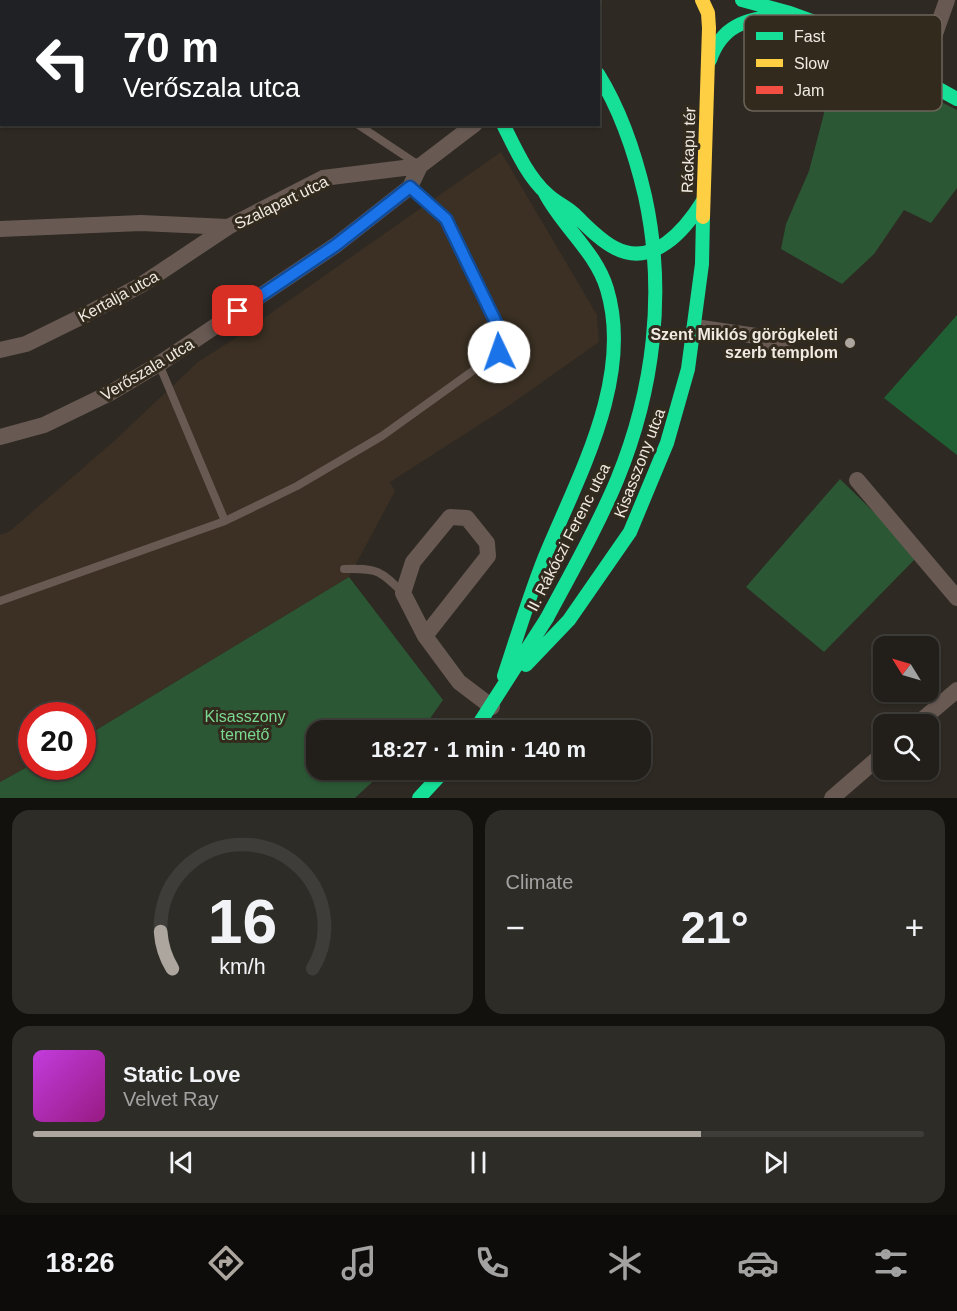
<!DOCTYPE html>
<html lang="en">
<head>
<meta charset="utf-8">
<style>
  body { margin:0; font-family:Arial,sans-serif; background:#2e2c27; color:#f1f3f6; height:100vh; display:flex; flex-direction:column; font-size:22px; white-space:nowrap }
  * { box-sizing:border-box; margin:0 }
  p { font-size:20px; color:#a2a2a2 }
  .icon { flex:none; width:33px; height:33px; fill:none; stroke:currentColor; stroke-width:2; stroke-linecap:round; stroke-linejoin:round }
  .map { position:relative; height:798px; overflow:hidden }
  .drawer { display:flex; flex-direction:column; gap:12px; padding:12px; background:#13110e; flex:1 }
  .drawer>* { flex:none }
  .banner { position:absolute; left:0px; top:0px; width:600px; height:126px; box-shadow:0 2px 4px #0004,0 0 0 2px #3f3d39; background:#202124; color:#fff; overflow:hidden }
  .needle { width:39px; rotate:307deg }
  .controls { position:absolute; left:873px; top:636px; display:grid; gap:12px }
  .controls a { display:grid; place-items:center; width:66px; height:66px; border-radius:12px; background:#221f1a; box-shadow:0 2px 4px #0004,0 0 0 2px #3f3d39; font-size:30px }
  .speed { position:absolute; left:18px; top:702px; display:flex; gap:12px; font-size:30px; font-weight:700; text-align:center }
  .speed>* { display:grid; place-content:center; width:78px; height:78px; border-radius:50%; background:#221f1a; box-shadow:0 2px 4px #0004,0 0 0 2px #3f3d39; line-height:1 }
  .speed .limit { border:9px solid #d22; background:#fff; color:#111 }
  .pin { position:absolute; display:grid; place-items:center; width:51px; height:51px; color:#fff; margin:-26px; border-radius:12px; box-shadow:0 3px 9px #0006 }
  .me { position:absolute; width:66px; margin:-33px; rotate:357deg; stroke-linejoin:round; filter:drop-shadow(0 0 4px #0008) }
  .turn { display:flex; align-items:center; gap:21px; height:126px; padding:0 24px; font-size:27px }
  .turn .icon { width:78px; height:78px; stroke-width:2.5 }
  .turn b { display:block; font-size:42px; line-height:51px }
  .big { font-size:45px; font-weight:700; line-height:1.1 }
  .drawer .tile { flex:1; display:flex; flex-direction:column; justify-content:center; gap:9px; min-width:0; padding:0 21px; border-radius:18px; background:#2e2c27 }
  .drawer .dial { align-items:center; gap:0 }
  .dial svg { height:156px; overflow:visible; fill:none; stroke:#3f3d39; stroke-width:7; stroke-linecap:round; text-anchor:middle }
  .dial text { fill:#f1f3f6; stroke:none }
  .song { display:flex; align-items:center; gap:18px }
  .cover { width:72px; height:72px; border-radius:9px; background:linear-gradient(135deg,hsl(290 70% 55%),hsl(310 70% 35%)) }
  .played { height:6px; border-radius:3px; background:linear-gradient(90deg,#aca69f 75%,#3f3d39 75%) }
  .keys { display:flex; justify-content:space-around; direction:ltr }
  .heat { display:flex; justify-content:space-between; align-items:center; font-size:33px; direction:ltr }
  .drawer .tiles { flex:1; display:grid; gap:12px; grid-template-columns:1fr 1fr }
  .tile:last-child { grid-column:span 2 }
  .trip { position:absolute; left:306px; top:720px; width:345px; height:60px; border-radius:18px; background:#221f1a; box-shadow:0 2px 4px #0004,0 0 0 2px #3f3d39; font-weight:700; line-height:60px; text-align:center }
  .menu { display:flex; height:96px; justify-content:space-around; align-items:center; background:#0e0c0a; color:#a2a2a2 }
  .menu .icon { width:42px; height:42px }
  .menu .selected { color:#aca69f }
  .menu b { font-size:27px; color:#f1f3f6 }
  .map>svg:first-child { display:block }
</style>
</head>
<body>
<div class="map">
<svg width="957" height="798" viewBox="0 0 957 798">
  <rect width="100%" height="100%" fill="#2e2923"/>
  <!-- industrial -->
  <path fill="#3b3023" d="M 501,152 L 597,315 L 599,342 L 504,409 L 390,482 L 395,491 L 349,577 L 83,738 L 82,716 L 32,716 L 31,765 L 0,782 L 0,535 L 10,531 L 114,441 L 198,362 L 237,337 Z"/>
  <!-- green -->
  <path fill="#2b5734" d="M 844,53 L 957,110 L 957,188 L 931,223 L 904,210 L 874,254 L 842,284 L 781,249 L 786,224 L 809,171 L 835,71 Z
    M 840,479 L 882,520 L 916,558 L 824,652 L 746,587 Z
    M 349,577 L 443,700 L 422,730 L 316,730 L 316,770 L 385,770 L 355,798 L 0,798 L 0,782 L 31,765 L 82,766 L 83,738 Z"/>
  <!-- forest -->
  <path fill="#205f33" d="M 957,315 L 957,455 L 884,398 Z"/>
  <g fill="none" stroke-linecap="round" stroke-linejoin="round">
    <!-- lane -->
    <path stroke="#685953" stroke-width="8" d="M 412,0 L 414,2
      M 20,2 L 20,0
      M 357,124 L 417,164
      M 225,521 L 297,486 L 382,436 L 499,352 L 503,337 L 446,218 L 410,187
      M 344,569 C 377,568 380,570 403,593
      M 0,601 L 225,521 L 159,364"/>
    <!-- street -->
    <path stroke="#685953" stroke-width="16" d="M 919,79 L 947,0
      M 0,229 L 141,223 L 228,227 L 323,178 L 420,166 L 475,124
      M 695,327 L 756,336 L 785,348
      M 0,350 L 26,344 L 87,314 L 141,285 L 228,227
      M 0,437 L 44,425 L 112,392 L 159,364 L 336,245 L 410,187 L 420,166
      M 857,480 L 957,598
      M 425,636 L 488,556 L 487,543 L 467,518 L 450,517 L 413,562 L 403,593 L 425,636 L 459,682 L 492,707
      M 917,724 L 957,690
      M 832,798 L 884,753"/>
    <!-- fast -->
    <path stroke="#16e098" stroke-width="14" d="M 543,0 L 545,2
      M 742,0 L 790,13 L 823,25 L 957,99
      M 710,60 C 723,22 749,20 784,14
      M 503,124 C 515,148 527,176 547,194 C 555,202 565,206 573,213 C 586,225 599,240 615,248 C 653,268 685,230 703,201
      M 526,665 L 569,620 L 630,532 L 667,443 L 688,369 L 702,264 L 703,217
      M 504,676 C 517,637 529,597 544,559 C 577,478 634,379 607,289 C 596,252 562,226 545,193
      M 475,730 L 547,618
      M 419,798 L 445,770"/>
    <!-- slow -->
    <path stroke="#ffcf43" stroke-width="14" d="M 702,0 L 708,13 L 709,28 L 703,217"/>
    <!-- jam -->
    <path stroke="#f24e42" stroke-width="14" d="M 447,0 L 447,2"/>
    <!-- fast-bridge -->
    <path stroke="#16e098" stroke-width="14" d="M 547,618 C 571,573 597,528 617,480 C 654,390 666,292 645,196 C 635,153 621,111 598,74"/>
  </g>
  <g fill="none" stroke-linecap="round" stroke-linejoin="round">
    <!-- route casing -->
    <g stroke="#114b97" stroke-width="15">
      <path id="route" d="M 238,311 L 336,245 L 410,187 L 446,219 L 503,337 L 499,352"/>
    </g>
    <!-- route -->
    <use href="#route" stroke="#1a73e8" stroke-width="10"/>
  </g>
  <!-- markers -->
  <circle fill="#aca69f" stroke="#332a1e" stroke-width="2" cx="850" cy="343" r="6"/>
  <g text-anchor="middle" stroke-width="6" stroke-linejoin="round" paint-order="stroke">
    <!-- street labels -->
    <g font-size="16" fill="#f0eae2" stroke="#332a1e">
      <text transform="translate(688 150) rotate(-88)" y="6">Ráckapu tér</text>
      <text transform="translate(281 202) rotate(-26)" y="6">Szalapart utca</text>
      <text transform="translate(118 296) rotate(-29)" y="6">Kertalja utca</text>
      <text transform="translate(147 369) rotate(-31)" y="6">Verőszala utca</text>
      <text transform="translate(639 463) rotate(-69)" y="6">Kisasszony utca</text>
      <text transform="translate(568 537) rotate(-63)" y="6">II. Rákóczi Ferenc utca</text>
    </g>
    <!-- poi labels -->
    <g font-size="16" font-weight="bold" fill="#f0eae2" stroke="#332a1e" text-anchor="end">
      <text x="838" y="340">Szent Miklós görögkeleti<tspan x="838" dy="18">szerb templom</tspan></text>
    </g>
    <!-- park labels -->
    <g font-size="16" fill="#7ad990" stroke="#332a1e">
      <text x="245" y="722">Kisasszony<tspan x="245" dy="18">temető</tspan></text>
    </g>
  </g>
  <!-- legend -->
  <rect x="744" y="15" width="198" height="96" rx="9" fill="#332a1e" stroke="#6c6459" stroke-width="1.5"/>
  <rect x="756" y="32" width="27" height="8" fill="#16e098"/>
  <rect x="756" y="59" width="27" height="8" fill="#ffcf43"/>
  <rect x="756" y="86" width="27" height="8" fill="#f24e42"/>
  <g font-size="16" fill="#f0eae2">
    <text x="794" y="42">Fast</text>
    <text x="794" y="69">Slow</text>
    <text x="794" y="96">Jam</text>
  </g>
</svg>
<div class="controls">
<a><svg class="needle" viewBox="-14 -14 28 28"><path d="M0-13l5 13h-10z" fill="#e53935"/><path d="M0 13l5-13h-10z" fill="#a2a2a2"/></svg></a>
<a><svg class="icon" aria-label="search" viewBox="0 0 24 24"><circle cx="10" cy="10" r="6"/><path d="M15 15l6 6"/></svg></a>
</div>
<div class="speed"><div class="limit">20</div></div>
<div class="pin" style="left:238px;top:311px;background:#d93025"><svg class="icon" aria-label="arrive" viewBox="0 0 24 24"><path d="M6 21V4h12l-3 4 3 4H6"/></svg></div>
<svg class="me" style="left:499px;top:352px" viewBox="-20 -20 40 40"><circle r="19" fill="#fff"/><path d="M0-13L10 11 0 6-10 11z" fill="#1a73e8"/></svg>
<div class="trip">18:27 · 1 min · 140 m</div>
<div class="banner">
<div class="turn"><svg class="icon" aria-label="left" viewBox="0 0 24 24"><path d="M17 20v-9H6M10 6l-5 5 5 5"/></svg><div><b>70 m</b>Verőszala utca</div></div>
</div>
</div>
<section class="drawer">
<div class="tiles">
<div class="tile dial"><svg viewBox="0 0 100 80">
<path d="M14 69A42 42 0 1 1 86 69"/>
<path d="M14 69A42 42 0 0 1 8 50" stroke="#aca69f"/>
<text x="50" y="56" font-size="32" font-weight="700">16</text>
<text x="50" y="72" font-size="11">km/h</text>
</svg></div>
<div class="tile"><p>Climate</p>
<div class="heat"><a>−</a><b class="big">21°</b><a>+</a></div>
</div>
<div class="tile">
<div class="song"><i class="cover"></i><div><b>Static Love</b><p>Velvet Ray</p></div></div>
<div class="played"></div>
<div class="keys"><svg class="icon" aria-label="previous" viewBox="0 0 24 24"><path d="M18 5L8 12l10 7zM5 5v14"/></svg><svg class="icon" aria-label="pause" viewBox="0 0 24 24"><path d="M8 5v14M16 5v14"/></svg><svg class="icon" aria-label="next" viewBox="0 0 24 24"><path d="M6 5l10 7-10 7zM19 5v14"/></svg></div>
</div>
</div>
</section>
<nav class="menu">
<b>18:26</b>
<svg class="icon selected" aria-label="directions" viewBox="0 0 24 24"><path d="M12 3l9 9-9 9-9-9zM9 14v-3h6M13 9l2 2-2 2"/></svg>
<svg class="icon" aria-label="music" viewBox="0 0 24 24"><path d="M9 18V5l10-2v13"/><circle cx="6" cy="18" r="3"/><circle cx="16" cy="16" r="3"/></svg>
<svg class="icon" aria-label="phone" viewBox="0 0 24 24"><path d="M5 4h4l2 5-3 2q2 4 5 5l2-3 5 2v4C11 20 4 13 5 4z"/></svg>
<svg class="icon" aria-label="climate" viewBox="0 0 24 24"><path d="M12 3v18M4 7l16 10M4 17L20 7"/></svg>
<svg class="icon" aria-label="car" viewBox="0 0 24 24"><path d="M5 17H2v-5l4-1 3-4h7l3 4 3 1v5h-3M9 17h6M6 11h13"/><circle cx="7" cy="17" r="2"/><circle cx="17" cy="17" r="2"/></svg>
<svg class="icon" aria-label="filters" viewBox="0 0 24 24"><path d="M4 7h16M4 17h16"/><circle cx="9" cy="7" r="2"/><circle cx="15" cy="17" r="2"/></svg>
</nav>
</body>
</html>
